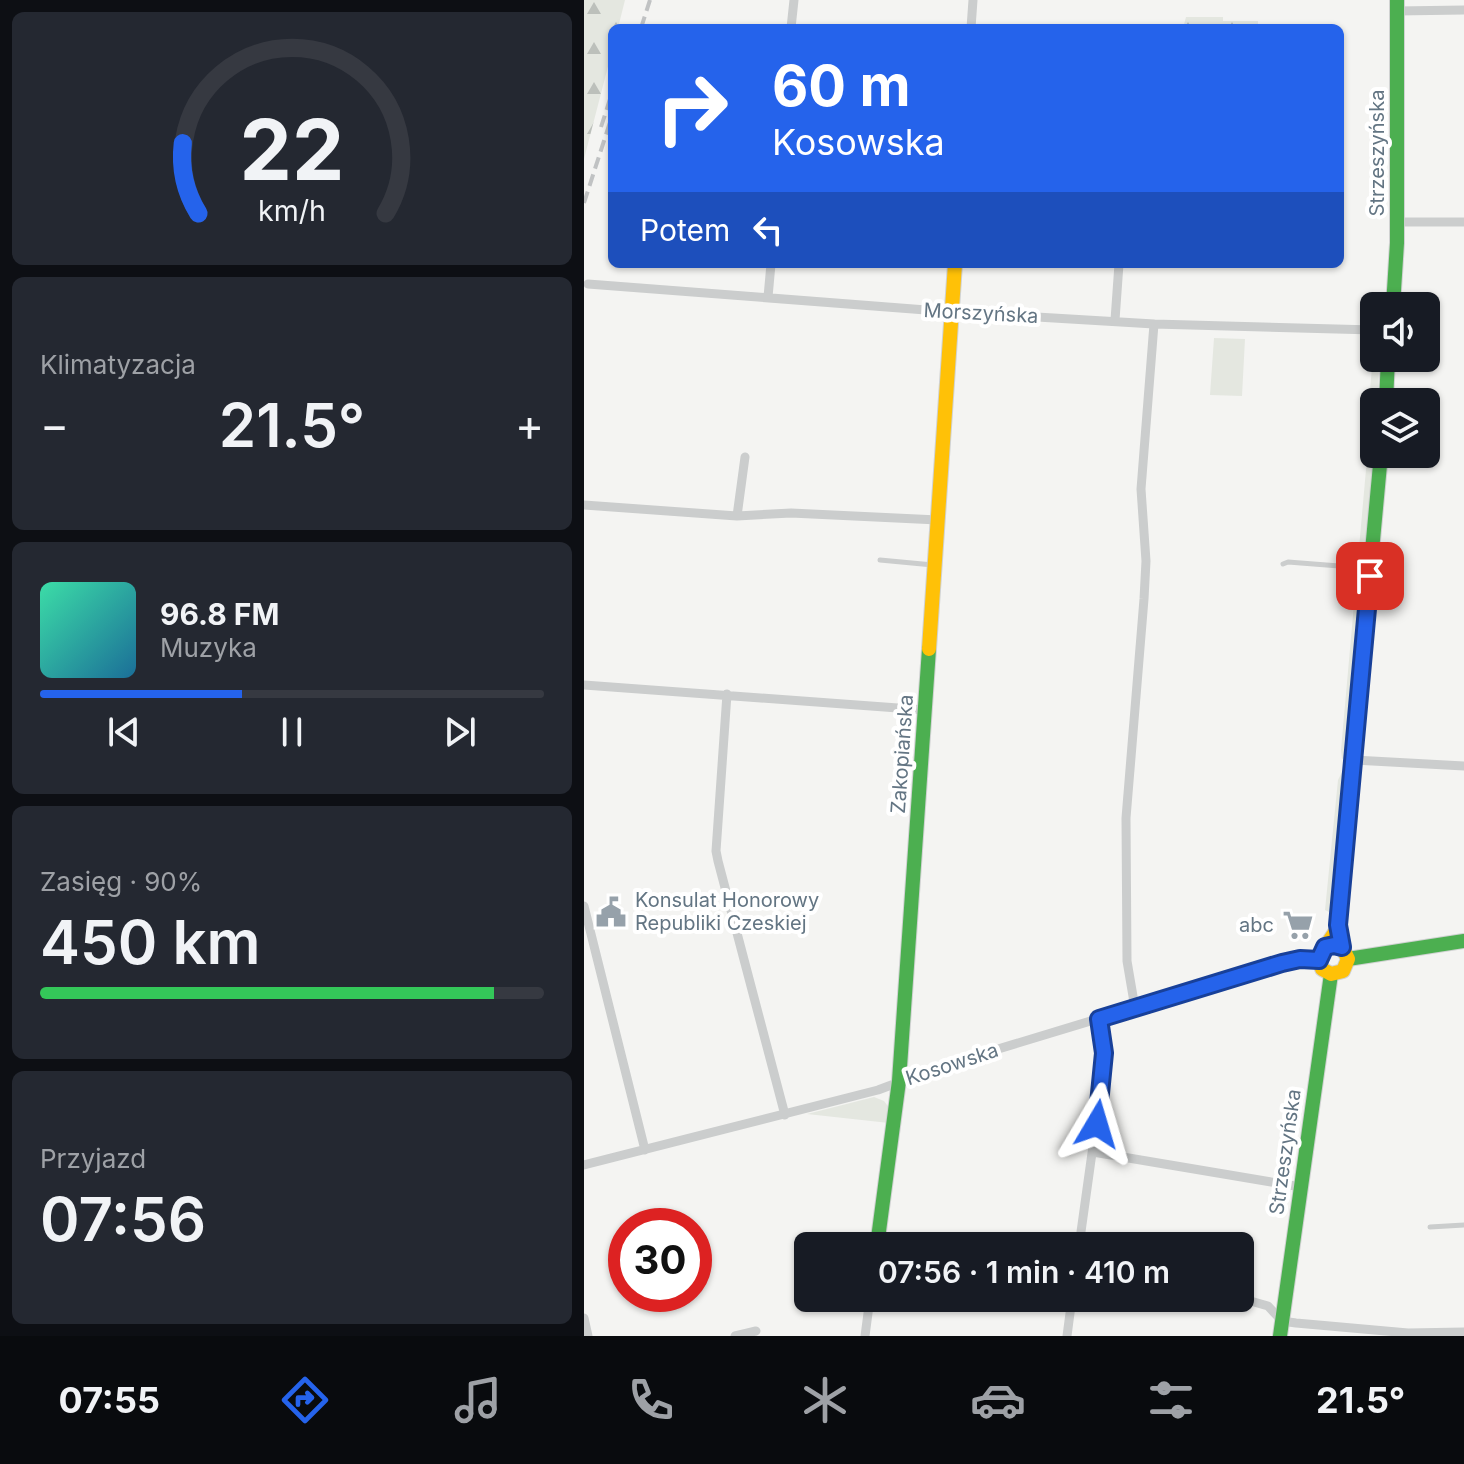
<!DOCTYPE html>
<html lang="pl">
<head>
<meta charset="utf-8">
<style>
  body { margin:0; font-family:Inter,sans-serif; background:#242831; color:#f1f3f6; height:100vh; display:flex; flex-direction:column; font-size:30px; white-space:nowrap }
  * { box-sizing:border-box; margin:0 }
  p { font-size:26px; color:#9ea1a6 }
  .icon { flex:none; width:44px; height:44px; fill:none; stroke:currentColor; stroke-width:2; stroke-linecap:round; stroke-linejoin:round }
  .map { position:relative; flex:1; overflow:hidden }
  .details { display:flex; flex-direction:column; gap:12px; padding:12px; background:#0d0f14; width:584px }
  .details>* { flex:none }
  .guide { position:absolute; left:24px; top:24px; width:736px; height:244px; border-radius:12px; box-shadow:0 2px 6px #0004; background:#2563eb; color:#fff; overflow:hidden }
  .fabs { position:absolute; left:776px; top:292px; display:grid; gap:16px }
  .fabs a { display:grid; place-items:center; width:80px; height:80px; border-radius:12px; background:#171b24; box-shadow:0 2px 6px #0004; font-size:40px }
  .speed { position:absolute; left:24px; top:1208px; display:flex; gap:16px; font-size:40px; font-weight:700; text-align:center }
  .speed>* { display:grid; place-content:center; width:104px; height:104px; border-radius:50%; background:#171b24; box-shadow:0 2px 6px #0004; line-height:1 }
  .speed .limit { border:12px solid #d22; background:#fff; color:#111 }
  .pin { position:absolute; display:grid; place-items:center; width:68px; height:68px; color:#fff; margin:-34px; border-radius:16px; box-shadow:0 4px 12px #0006 }
  .me { position:absolute; width:88px; margin:-44px; rotate:7deg; stroke-linejoin:round; filter:drop-shadow(0 0 6px #0008) }
  .turn { display:flex; align-items:center; gap:28px; height:168px; padding:0 32px; font-size:36px }
  .turn .icon { width:104px; height:104px; stroke-width:2.5 }
  .turn b { display:block; font-size:56px; line-height:68px }
  .then { display:flex; align-items:center; height:76px; padding:0 32px; background:#0003; gap:16px; font-size:30px }
  .big { font-size:60px; font-weight:600; line-height:1.1 }
  .details .card { flex:1; display:flex; flex-direction:column; justify-content:center; gap:12px; min-width:0; padding:0 28px; border-radius:12px; background:#242831 }
  .details .dial { align-items:center; gap:0 }
  .dial svg { height:208px; overflow:visible; fill:none; stroke:#363941; stroke-width:7; stroke-linecap:round; text-anchor:middle }
  .dial text { fill:#f1f3f6; stroke:none }
  .song { display:flex; align-items:center; gap:24px }
  .cover { width:96px; height:96px; border-radius:12px; background:linear-gradient(135deg,hsl(160 70% 55%),hsl(200 70% 35%)) }
  .played { height:8px; border-radius:4px; background:linear-gradient(90deg,#2563eb 40%,#363941 40%) }
  .keys { display:flex; justify-content:space-around; direction:ltr }
  .heat { display:flex; justify-content:space-between; align-items:center; font-size:44px; direction:ltr }
  .charge { height:12px; border-radius:6px; background:linear-gradient(90deg,#34c759 90%,#363941 0) }
  .trip { position:absolute; left:210px; top:1232px; width:460px; height:80px; border-radius:12px; background:#171b24; box-shadow:0 2px 6px #0004; font-weight:600; line-height:80px; text-align:center }
  .tabs { display:flex; height:128px; justify-content:space-around; align-items:center; background:#090b0e; color:#9ea1a6 }
  .tabs .icon { width:56px; height:56px }
  .tabs .active { color:#2563eb }
  .tabs b { font-size:36px; color:#f1f3f6 }
  main { display:flex; flex:1; min-height:0 }
  .map>svg:first-child { display:block }
</style>
</head>
<body>
<main>
<section class="details">
<div class="card dial"><svg viewBox="0 0 100 80">
<path d="M14 69A42 42 0 1 1 86 69"/>
<path d="M14 69A42 42 0 0 1 8 42" stroke="#2563eb"/>
<text x="50" y="56" font-size="32" font-weight="700">22</text>
<text x="50" y="72" font-size="11">km/h</text>
</svg></div>
<div class="card"><p>Klimatyzacja</p>
<div class="heat"><a>−</a><b class="big">21.5°</b><a>+</a></div>
</div>
<div class="card">
<div class="song"><i class="cover"></i><div><b>96.8 FM</b><p>Muzyka</p></div></div>
<div class="played"></div>
<div class="keys"><svg class="icon" aria-label="previous" viewBox="0 0 24 24"><path d="M18 5L8 12l10 7zM5 5v14"/></svg><svg class="icon" aria-label="pause" viewBox="0 0 24 24"><path d="M8 5v14M16 5v14"/></svg><svg class="icon" aria-label="next" viewBox="0 0 24 24"><path d="M6 5l10 7-10 7zM19 5v14"/></svg></div>
</div>
<div class="card"><p>Zasięg · 90%</p><b class="big">450 km</b><div class="charge"></div></div>
<div class="card"><p>Przyjazd</p><b class="big">07:56</b></div>
</section>
<div class="map">
<svg width="880" height="1336" viewBox="0 0 880 1336">
  <defs>
    <pattern id="forest-firs" width="22" height="20" patternUnits="userSpaceOnUse" patternTransform="scale(2)"><rect width="22" height="20" fill="#e4e7e0"/><path d="M5 1l3.5 6h-7zM16 11l3.5 6h-7z" fill="#bcc0bb"/></pattern>
  </defs>
  <rect width="100%" height="100%" fill="#f4f4f2"/>
  <!-- green -->
  <path fill="#e4e7e0" d="M 630,338 L 661,339 L 658,396 L 626,395 Z
    M 788,367 L 795,367 L 794,402 L 790,402 L 790,452 L 763,757 L 758,759 L 757,750 L 789,391 L 786,390 Z
    M 758,772 L 761,775 L 749,914 L 741,910 L 754,780 Z
    M 290,1097 L 300,1101 L 306,1109 L 305,1123 L 223,1114 Z"/>
  <!-- forest -->
  <path fill="url(#forest-firs)" d="M 0,0 L 41,0 L 34,28 L 28,28 L 28,51 L 0,159 Z
    M 602,17 L 639,17 L 639,21 L 674,21 L 674,28 L 599,28 Z"/>
  <g fill="none" stroke-linecap="round" stroke-linejoin="round">
    <!-- fast casing -->
    <g stroke="#d0d2d2" stroke-width="16">
      <path id="fast" d="M 809,306 L 813,243 L 813,0
        M 802,402 L 804,358
        M 780,637 L 797,454
        M 764,959 L 880,941
        M 293,1246 L 315,1081 L 345,649
        M 696,1336 L 747,974"/>
    </g>
    <!-- slow casing -->
    <g stroke="#d0d2d2" stroke-width="16">
      <path id="slow" d="M 345,649 L 371,264
        M 754,928 L 735,956 L 738,969 L 747,974 L 759,971 L 764,959 L 758,947 L 754,928 L 780,637"/>
    </g>
    <!-- lane -->
    <path stroke="#cbcdcd" stroke-width="5" d="M 296,560 L 349,565
      M 699,564 L 704,562 L 768,567
      M 846,1227 L 880,1225"/>
    <!-- street -->
    <path stroke="#cbcdcd" stroke-width="9" d="M 813,11 L 880,10
      M 207,28 L 210,0
      M 387,28 L 389,0
      M 813,222 L 880,222
      M 4,284 L 368,312 L 570,324 L 790,330
      M 184,297 L 187,264
      M 531,320 L 535,264
      M 0,505 L 153,516 L 207,513 L 354,520
      M 153,516 L 161,457
      M 0,685 L 341,710
      M 143,694 L 132,851 L 134,861 L 201,1115
      M 770,760 L 880,766
      M 0,906 L 61,1150
      M 551,1008 L 543,961 L 542,818 L 560,599 L 562,561 L 557,489 L 570,324
      M 509,1152 L 717,1187
      M 0,1165 L 294,1090 L 358,1066 L 698,963 L 716,959 L 735,960
      M 495,1246 L 520,1067 L 515,1019
      M 656,1298 L 684,1306 L 698,1321 L 712,1323 L 824,1333 L 880,1332
      M 0,1318 L 4,1336
      M 151,1336 L 172,1331
      M 281,1336 L 286,1298
      M 483,1336 L 488,1298"/>
    <!-- fast -->
    <use href="#fast" stroke="#4caf50" stroke-width="14"/>
    <!-- slow -->
    <use href="#slow" stroke="#ffc107" stroke-width="14"/>
    <!-- rail -->
    <path stroke="#c0c2c3" stroke-width="4" stroke-dasharray="12 6" stroke-linecap="butt" d="M 57,28 L 66,0
      M 17,127 L 28,93
      M 0,203 L 28,116"/>
  </g>
  <g fill="none" stroke-linecap="round" stroke-linejoin="round">
    <!-- route casing -->
    <g stroke="#184099" stroke-width="20">
      <path id="route" d="M 513,1124 L 520,1053 L 515,1019 L 698,963 L 716,959 L 735,960 L 741,947 L 750,945 L 758,947 L 754,925 L 786,576"/>
    </g>
    <!-- route -->
    <use href="#route" stroke="#2563eb" stroke-width="14"/>
  </g>
  <!-- icons -->
  <defs>
    <g id="civic-bare" transform="scale(2.4)"><path d="M-.6-6.5H3V-4.5H.6V-3L4-1V1h2V6H-6V1h2V-1L-.6-3ZM-1.2 2.5V6h2.4V2.5Z" fill="#96a1aa" stroke="#fff" stroke-width="2.5" paint-order="stroke"/></g>
    <g id="supermarket-bare" transform="scale(2.4)"><path d="M-6-5.5h2.5l.6 2H6L4.5 2H-2.5L-4.4-4H-6ZM-1.5 3.2a1.3 1.3 0 1 0 .1 0ZM3 3.2a1.3 1.3 0 1 0 .1 0Z" fill="#96a1aa" stroke="#fff" stroke-width="2.5" paint-order="stroke"/></g>
  </defs>
  <g fill-rule="evenodd">
    <use href="#civic-bare" x="27" y="912"/>
    <use href="#supermarket-bare" x="714" y="925"/>
  </g>
  <g text-anchor="middle" stroke-width="8" stroke-linejoin="round" paint-order="stroke">
    <!-- street labels -->
    <g font-size="20" fill="#637583" stroke="#fff">
      <text transform="translate(793 153) rotate(-90)" y="7">Strzeszyńska</text>
      <text transform="translate(397 313) rotate(3)" y="7">Morszyńska</text>
      <text transform="translate(318 754) rotate(-86)" y="7">Zakopiańska</text>
      <text transform="translate(368 1064) rotate(-18)" y="7">Kosowska</text>
      <text transform="translate(701 1152) rotate(-82)" y="7">Strzeszyńska</text>
    </g>
    <!-- poi labels -->
    <g font-size="20" fill="#637583" stroke="#fff" text-anchor="start">
      <text x="51" y="907">Konsulat Honorowy<tspan x="51" dy="23">Republiki Czeskiej</tspan></text>
      <text x="690" y="932" text-anchor="end">abc</text>
    </g>
  </g>
</svg>
<div class="fabs">
<a><svg class="icon" aria-label="sound" viewBox="0 0 24 24"><path d="M4 9h4l5-4v14l-5-4H4zM17 9q2 3 0 6"/></svg></a>
<a><svg class="icon" aria-label="layers" viewBox="0 0 24 24"><path d="M12 4l9 5-9 5-9-5zM3 14l9 5 9-5"/></svg></a>
</div>
<div class="speed"><div class="limit">30</div></div>
<div class="pin" style="left:786px;top:576px;background:#d93025"><svg class="icon" aria-label="arrive" viewBox="0 0 24 24"><path d="M6 21V4h12l-3 4 3 4H6"/></svg></div>
<svg class="me" style="left:513px;top:1124px" viewBox="-20 -20 40 40"><path d="M0-17L14 15 0 8-14 15z" fill="#2563eb" stroke="#fff" stroke-width="4"/></svg>
<div class="trip">07:56 · 1 min · 410 m</div>
<div class="guide">
<div class="turn"><svg class="icon" aria-label="right" viewBox="0 0 24 24"><path d="M7 20v-9h11M14 6l5 5-5 5"/></svg><div><b>60 m</b>Kosowska</div></div>
<div class="then">Potem<svg class="icon" aria-label="left" viewBox="0 0 24 24"><path d="M17 20v-9H6M10 6l-5 5 5 5"/></svg></div>
</div>
</div>
</main>
<nav class="tabs">
<b>07:55</b>
<svg class="icon active" aria-label="directions" viewBox="0 0 24 24"><path d="M12 3l9 9-9 9-9-9zM9 14v-3h6M13 9l2 2-2 2"/></svg>
<svg class="icon" aria-label="music" viewBox="0 0 24 24"><path d="M9 18V5l10-2v13"/><circle cx="6" cy="18" r="3"/><circle cx="16" cy="16" r="3"/></svg>
<svg class="icon" aria-label="phone" viewBox="0 0 24 24"><path d="M5 4h4l2 5-3 2q2 4 5 5l2-3 5 2v4C11 20 4 13 5 4z"/></svg>
<svg class="icon" aria-label="climate" viewBox="0 0 24 24"><path d="M12 3v18M4 7l16 10M4 17L20 7"/></svg>
<svg class="icon" aria-label="car" viewBox="0 0 24 24"><path d="M5 17H2v-5l4-1 3-4h7l3 4 3 1v5h-3M9 17h6M6 11h13"/><circle cx="7" cy="17" r="2"/><circle cx="17" cy="17" r="2"/></svg>
<svg class="icon" aria-label="filters" viewBox="0 0 24 24"><path d="M4 7h16M4 17h16"/><circle cx="9" cy="7" r="2"/><circle cx="15" cy="17" r="2"/></svg>
<b>21.5°</b>
</nav>
</body>
</html>
